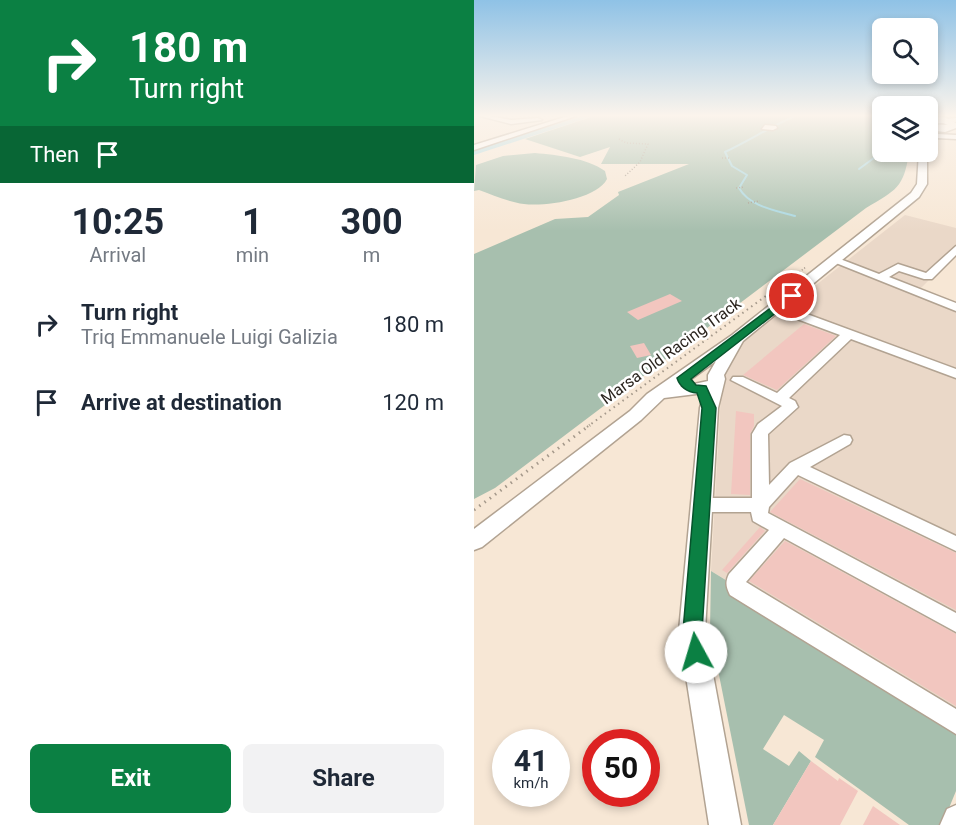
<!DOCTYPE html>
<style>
:root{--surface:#fff;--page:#f2f2f3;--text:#1f2937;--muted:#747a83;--accent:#0b8043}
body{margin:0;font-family:Roboto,sans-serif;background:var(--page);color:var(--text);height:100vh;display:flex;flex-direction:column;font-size:22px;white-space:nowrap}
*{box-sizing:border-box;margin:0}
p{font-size:20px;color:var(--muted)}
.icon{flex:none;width:33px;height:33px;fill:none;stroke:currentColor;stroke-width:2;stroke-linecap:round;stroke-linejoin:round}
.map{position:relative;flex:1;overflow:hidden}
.side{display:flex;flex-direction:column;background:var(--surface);width:474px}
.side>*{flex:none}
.guide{background:#0b8043;color:#fff;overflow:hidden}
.fabs{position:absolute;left:398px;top:18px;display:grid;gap:12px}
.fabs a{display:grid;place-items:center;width:66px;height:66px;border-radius:9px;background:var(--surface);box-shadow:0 3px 9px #0003;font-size:30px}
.speed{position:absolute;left:18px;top:729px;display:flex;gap:12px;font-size:30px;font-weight:700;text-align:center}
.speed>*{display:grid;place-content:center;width:78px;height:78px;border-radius:50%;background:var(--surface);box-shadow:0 3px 9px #0003;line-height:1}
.speed small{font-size:15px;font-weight:400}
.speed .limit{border:9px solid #d22;background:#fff;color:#111}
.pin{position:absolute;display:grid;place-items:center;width:51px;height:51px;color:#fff;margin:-26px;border:3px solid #fff;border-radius:50%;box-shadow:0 2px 6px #0007}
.me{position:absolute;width:66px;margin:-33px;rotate:354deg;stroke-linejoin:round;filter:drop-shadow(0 0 4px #0008)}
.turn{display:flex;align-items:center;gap:21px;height:126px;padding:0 30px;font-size:27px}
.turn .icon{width:78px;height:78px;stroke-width:2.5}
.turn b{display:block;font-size:42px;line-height:51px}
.then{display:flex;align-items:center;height:57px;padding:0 30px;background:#0003;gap:12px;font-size:22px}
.eta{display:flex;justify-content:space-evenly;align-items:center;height:102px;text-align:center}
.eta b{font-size:36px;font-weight:700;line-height:42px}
.action{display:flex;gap:12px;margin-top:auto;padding:12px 30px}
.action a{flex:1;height:69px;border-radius:9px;background:var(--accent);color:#fff;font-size:24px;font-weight:700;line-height:69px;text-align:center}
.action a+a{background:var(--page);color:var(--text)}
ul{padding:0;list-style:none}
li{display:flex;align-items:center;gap:18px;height:78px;padding:0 30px}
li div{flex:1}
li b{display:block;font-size:22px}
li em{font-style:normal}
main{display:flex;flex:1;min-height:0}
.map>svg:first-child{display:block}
.industrial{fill:#ead8c8}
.green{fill:#a7bfae}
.water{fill:#a9d8e2}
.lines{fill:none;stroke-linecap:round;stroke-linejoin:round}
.stream{stroke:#a9d8e2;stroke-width:2}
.building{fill:#f2c6bf}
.minor-casing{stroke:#b2a392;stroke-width:3}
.major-casing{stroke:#b2a392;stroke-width:3}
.path-far2{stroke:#a5998b;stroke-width:1.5;stroke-dasharray:1 2;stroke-linecap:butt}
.path-far1{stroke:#a5998b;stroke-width:2;stroke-dasharray:1.5 4;stroke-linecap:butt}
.path{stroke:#a5998b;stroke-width:3;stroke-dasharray:1.5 5;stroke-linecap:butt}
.minor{fill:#fff;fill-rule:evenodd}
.major{fill:#fff;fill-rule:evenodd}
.route{fill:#0b8043;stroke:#07532c;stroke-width:1.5}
.labels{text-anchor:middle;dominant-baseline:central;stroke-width:5;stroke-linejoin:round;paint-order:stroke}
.street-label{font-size:16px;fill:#2b251f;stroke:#fff}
</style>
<main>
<section class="side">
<div class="guide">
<div class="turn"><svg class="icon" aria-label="right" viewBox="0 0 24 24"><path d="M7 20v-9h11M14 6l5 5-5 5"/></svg><div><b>180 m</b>Turn right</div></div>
<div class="then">Then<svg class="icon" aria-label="arrive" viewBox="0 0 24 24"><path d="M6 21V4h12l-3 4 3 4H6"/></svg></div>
</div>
<div class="eta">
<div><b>10:25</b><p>Arrival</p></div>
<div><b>1</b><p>min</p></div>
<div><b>300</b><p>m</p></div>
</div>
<ul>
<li><svg class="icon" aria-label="right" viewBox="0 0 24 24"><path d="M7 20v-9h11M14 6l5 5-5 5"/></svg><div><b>Turn right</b><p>Triq Emmanuele Luigi Galizia</p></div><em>180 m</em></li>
<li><svg class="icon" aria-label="arrive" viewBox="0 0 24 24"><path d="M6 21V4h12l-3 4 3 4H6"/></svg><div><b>Arrive at destination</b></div><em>120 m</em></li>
</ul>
<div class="action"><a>Exit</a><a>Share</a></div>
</section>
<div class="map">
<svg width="482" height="825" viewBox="0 0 482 825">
<rect width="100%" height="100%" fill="#f7e7d5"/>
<polygon class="industrial" points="431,215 482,228 482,253 445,290 482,304 482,718 237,571 248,376 267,344"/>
<g class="green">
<path d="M120,116H408V152H435C430,188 422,190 392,208L21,488L0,499V254L81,219L114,217L145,195L144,192L215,164H127L136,147L106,157L51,139Z"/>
<path d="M61,153C83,155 113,158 131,171L133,179C123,199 71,207 50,204C34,202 19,195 5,190L0,191L2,165L29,156Z"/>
<polygon points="237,571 255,582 252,588 482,730 482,791 468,825 435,825 341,757 350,740 310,715 289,749 315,766 325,751 337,761 299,825 275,825 236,630"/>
</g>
<polygon class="water" points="108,116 120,116 0,155 0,150"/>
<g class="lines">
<g class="stream">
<path d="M321,116C296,127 276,140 251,152L258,166L273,175L265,188C276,207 301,210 321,216"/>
<polyline points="385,169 408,152"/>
</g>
</g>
<g class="building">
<polygon points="196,294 208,301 164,320 153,312"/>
<polygon points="330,324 362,336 303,390 269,375"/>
<polygon points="170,343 177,355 163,358 156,346"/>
<polygon points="262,411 280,414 280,426 276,434 276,495 257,494"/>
<polygon points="326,479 482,553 482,610 296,512"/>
<polygon points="286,527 291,531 253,573 248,570"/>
<polygon points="311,541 482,634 482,706 275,581"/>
<polygon points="337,761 364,781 365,778 384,791 366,825 299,825"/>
<polygon points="399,806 426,825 389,825"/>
</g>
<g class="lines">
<defs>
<g id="minor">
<polygon points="6,116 16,116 37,120 64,118 68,120 37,124"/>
<polygon points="94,116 102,116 0,150 0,145"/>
<polygon points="482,118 482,122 463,120"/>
<polygon points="291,125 302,126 303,128 299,130 288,129"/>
<polygon points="463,134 482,135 482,139 463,138 453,141 453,137"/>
<polygon points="482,246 482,255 458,279 450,279 425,271 415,277 482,303 482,311 357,261 358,259 366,259 405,274 424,264 452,273"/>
<path d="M303,303L482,369V378L377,339L315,398L321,401L324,407L294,434L295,485L316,463L370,435L376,436L378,440L376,444L336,467L482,536V551L324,475L295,507L294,513L482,613V632L310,538L272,582L482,709V734L256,595C252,587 251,582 255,574L295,530L279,521L277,512H227L221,510L218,505L221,500L227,498H278V434L284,424L308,406L257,380L259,377H269L303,393L366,335L299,310L297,307Z"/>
<polygon points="482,805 482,825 466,825 473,809"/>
</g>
<g id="major">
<polygon points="453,118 470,117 482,123 482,128 471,132 453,130 453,124 474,125 469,123 453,124"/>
<path d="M453,150V184L445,197L269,341L250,375L251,379L244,408L231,631L267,825H235L205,631L226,408L230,393L190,398L167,420L8,547L0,550V529L156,411L173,394L258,335L437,193L443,184L445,152ZM242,361L234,375V381L206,387Z"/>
</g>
</defs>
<use href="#minor" class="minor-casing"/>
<use href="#major" class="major-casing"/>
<g class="path-far2">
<polyline points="145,139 152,143 174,144 166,162 151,176"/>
<polyline points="399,155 405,156"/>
<polyline points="248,158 257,158"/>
<polyline points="262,188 270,187"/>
<polyline points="274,203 286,201"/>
<polyline points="294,295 332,267"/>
</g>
<polyline class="path-far1" points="113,427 296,293"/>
<polyline class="path" points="0,510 116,425"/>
<use href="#minor" class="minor"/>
<use href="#major" class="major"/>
</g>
<linearGradient id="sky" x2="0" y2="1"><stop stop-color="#8fc2e6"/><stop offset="0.5" stop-color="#fbf4ec"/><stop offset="1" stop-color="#fbf4ec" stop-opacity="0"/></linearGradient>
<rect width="482" height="231" fill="url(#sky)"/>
<path class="route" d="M318,292L323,296L321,298L217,379L222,385L232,386L242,408L228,631L232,652L229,659L222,661L215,659L209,631L228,408L223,393C213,392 206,387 203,378Z"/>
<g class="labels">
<g class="street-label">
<text transform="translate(197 351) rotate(-36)">Marsa Old Racing Track</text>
</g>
</g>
</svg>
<div class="fabs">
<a><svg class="icon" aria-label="search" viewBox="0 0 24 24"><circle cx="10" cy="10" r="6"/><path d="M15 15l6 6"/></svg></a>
<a><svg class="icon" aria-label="layers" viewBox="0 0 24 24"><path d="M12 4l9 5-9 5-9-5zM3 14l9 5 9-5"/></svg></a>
</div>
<div class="speed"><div>41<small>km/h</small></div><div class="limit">50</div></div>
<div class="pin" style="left:318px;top:296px;background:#d93025"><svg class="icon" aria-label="arrive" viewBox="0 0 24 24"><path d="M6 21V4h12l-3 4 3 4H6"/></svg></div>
<svg class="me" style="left:222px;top:652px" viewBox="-20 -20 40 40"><circle r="19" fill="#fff"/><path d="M0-13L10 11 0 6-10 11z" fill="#0b8043"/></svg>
</div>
</main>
